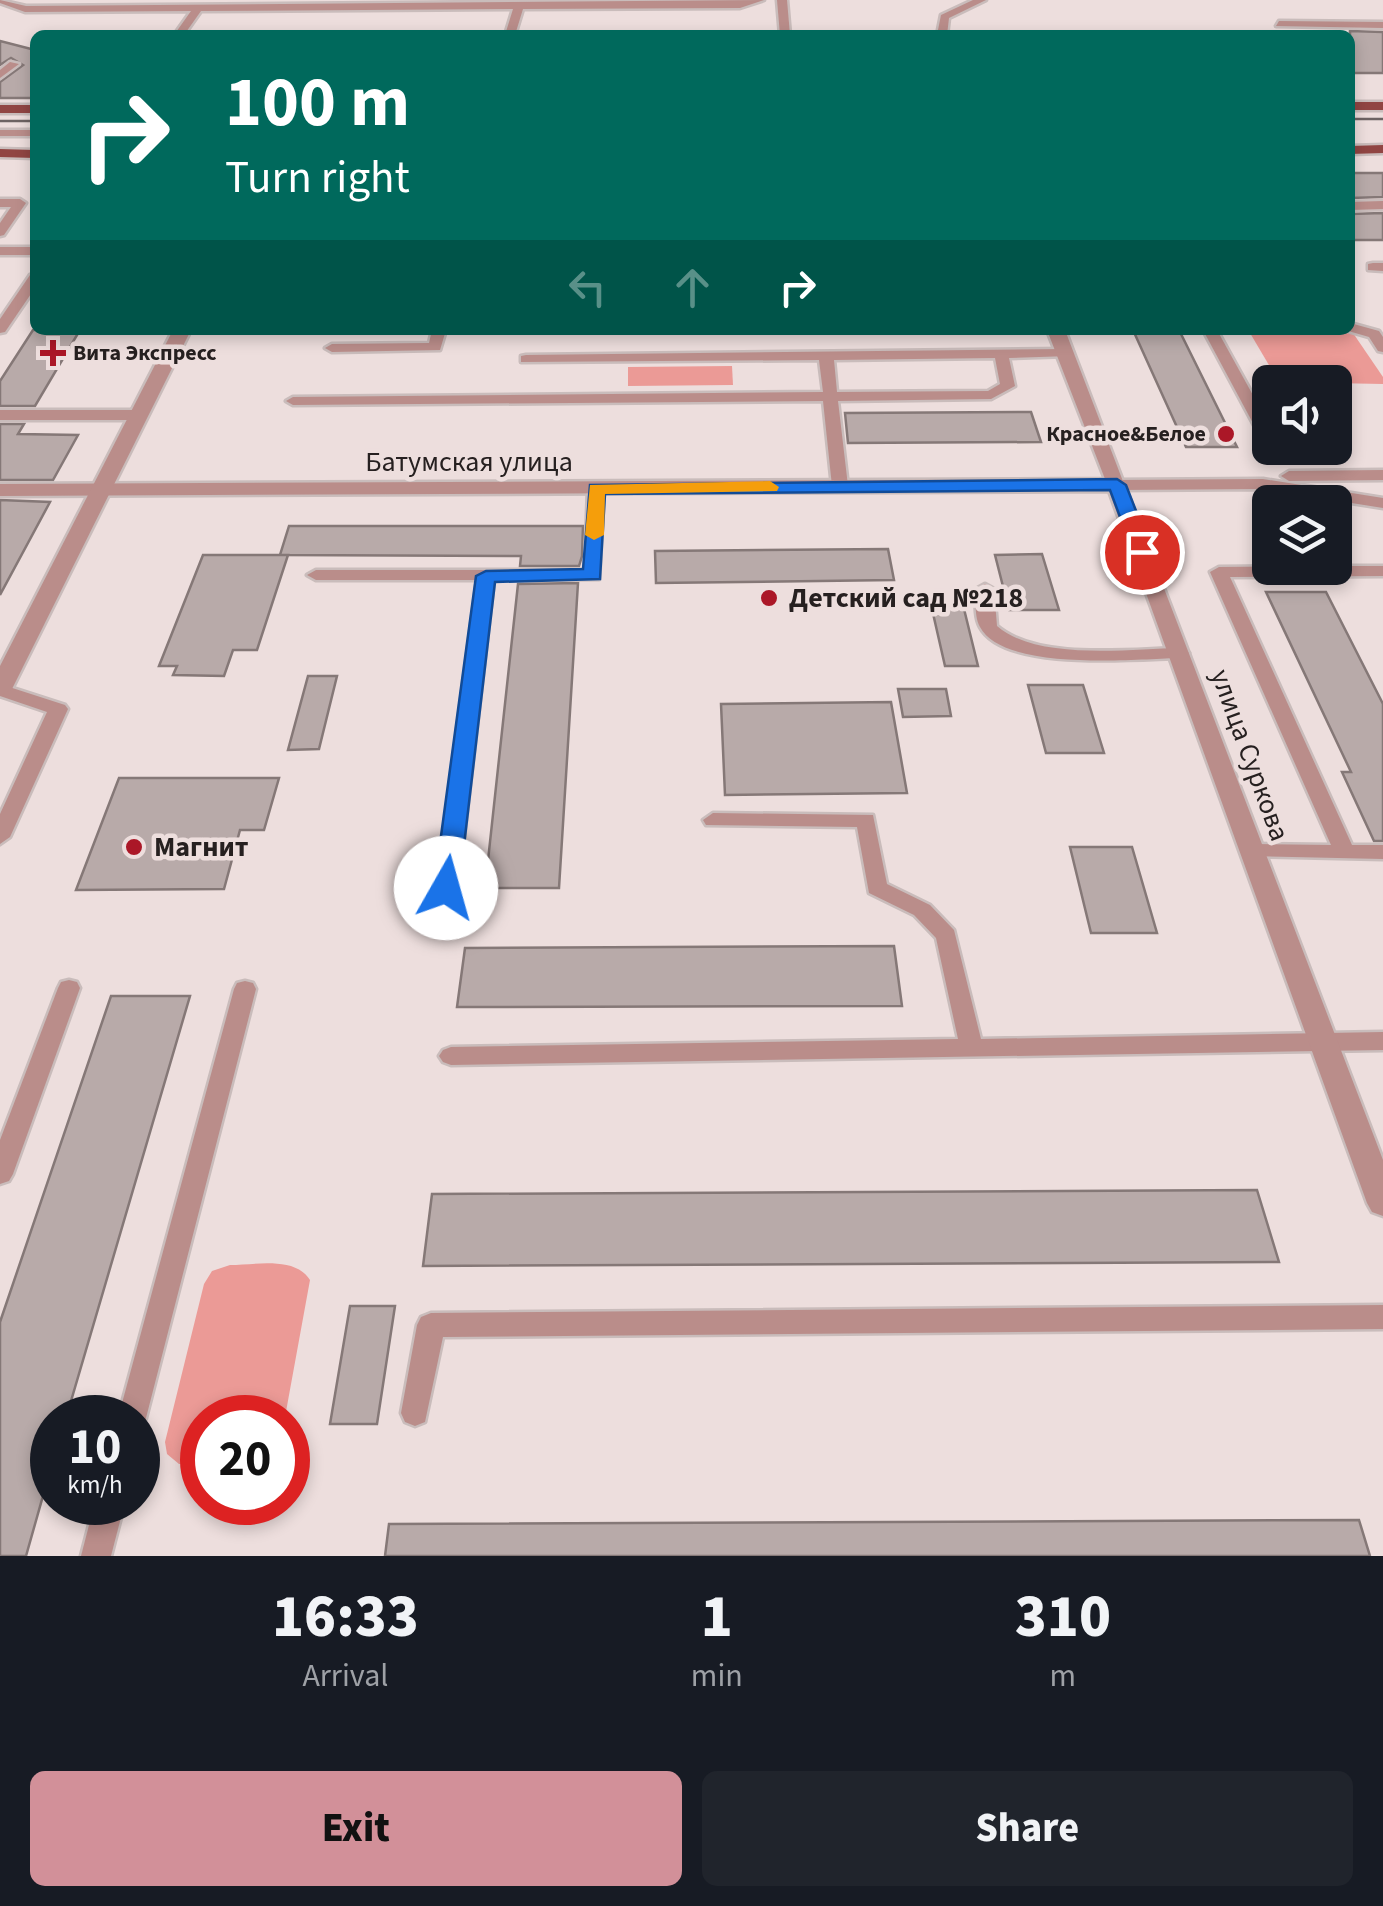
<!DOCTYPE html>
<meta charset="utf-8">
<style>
:root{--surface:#171b24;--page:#20242c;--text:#f1f3f6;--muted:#9ea1a6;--accent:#d29099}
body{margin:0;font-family:"Source Sans 3",sans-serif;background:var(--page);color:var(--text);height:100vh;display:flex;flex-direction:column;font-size:38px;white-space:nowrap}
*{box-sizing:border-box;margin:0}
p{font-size:32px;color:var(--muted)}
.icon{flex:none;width:55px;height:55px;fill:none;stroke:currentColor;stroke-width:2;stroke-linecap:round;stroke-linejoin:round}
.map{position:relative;height:1556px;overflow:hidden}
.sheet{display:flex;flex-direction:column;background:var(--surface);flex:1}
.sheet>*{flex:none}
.banner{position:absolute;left:30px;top:30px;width:1325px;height:305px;border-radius:15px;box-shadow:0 5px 15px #0003;background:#00695c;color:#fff;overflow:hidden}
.buttons{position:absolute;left:1252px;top:365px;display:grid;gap:20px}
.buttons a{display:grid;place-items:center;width:100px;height:100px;border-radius:15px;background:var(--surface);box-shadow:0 5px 15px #0003;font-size:50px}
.speed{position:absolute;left:30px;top:1395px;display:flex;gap:20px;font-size:50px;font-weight:700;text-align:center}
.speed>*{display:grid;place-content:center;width:130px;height:130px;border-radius:50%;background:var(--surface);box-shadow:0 5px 15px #0003;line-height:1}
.speed small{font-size:25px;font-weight:400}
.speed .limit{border:15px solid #d22;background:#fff;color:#111}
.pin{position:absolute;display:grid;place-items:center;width:85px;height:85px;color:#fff;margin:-42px;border:5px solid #fff;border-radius:50%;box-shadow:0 2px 10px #0007}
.me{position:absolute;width:110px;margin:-55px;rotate:7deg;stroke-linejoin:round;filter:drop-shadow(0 0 8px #0008)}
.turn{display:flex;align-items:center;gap:35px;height:210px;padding:0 30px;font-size:45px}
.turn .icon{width:130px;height:130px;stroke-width:2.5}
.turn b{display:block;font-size:70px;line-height:85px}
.lanes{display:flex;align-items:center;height:95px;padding:0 30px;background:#0003;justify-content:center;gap:50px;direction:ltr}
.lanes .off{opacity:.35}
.eta{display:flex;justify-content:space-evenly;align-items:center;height:170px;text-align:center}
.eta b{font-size:60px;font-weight:800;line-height:70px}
.cta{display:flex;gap:20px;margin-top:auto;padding:20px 30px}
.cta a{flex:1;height:115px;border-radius:15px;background:var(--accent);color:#111;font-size:40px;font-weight:800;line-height:115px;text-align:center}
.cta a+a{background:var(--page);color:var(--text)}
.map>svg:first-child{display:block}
.green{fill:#eb9a96}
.building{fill:#b8aaa9;stroke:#857877;stroke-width:2.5}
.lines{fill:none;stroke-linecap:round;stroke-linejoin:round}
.service-casing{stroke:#c9bcbb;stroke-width:5}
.minor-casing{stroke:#c9bcbb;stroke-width:5}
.tertiary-casing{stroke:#c9bcbb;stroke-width:5}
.primary-casing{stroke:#c9bcbb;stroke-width:5}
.service{fill:#ba8d8a;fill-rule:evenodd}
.minor{fill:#ba8d8a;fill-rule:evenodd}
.tertiary{fill:#ba8d8a;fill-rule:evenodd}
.primary{fill:#914543;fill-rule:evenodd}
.tram{stroke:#6d6363;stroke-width:2.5}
.route{fill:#1a73e8;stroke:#114b97;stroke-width:2.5}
.slow{fill:#f59e0b}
.poi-dot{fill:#ab1727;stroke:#eddedd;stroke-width:4}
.labels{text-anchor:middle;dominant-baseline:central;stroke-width:9;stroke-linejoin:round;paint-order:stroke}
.far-poi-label{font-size:22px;font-weight:bold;fill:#262020;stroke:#eddedd;text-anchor:start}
.street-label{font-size:28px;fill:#262020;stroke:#eddedd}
.poi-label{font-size:28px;font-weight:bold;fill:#262020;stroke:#eddedd;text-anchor:start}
</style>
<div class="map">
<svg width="1383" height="1556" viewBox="0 0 1383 1556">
<rect width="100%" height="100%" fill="#eddedd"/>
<g class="green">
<polygon points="1250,333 1353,333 1383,377 1383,384 1279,382"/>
<polygon points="732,366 733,385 628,386 628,367"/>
<path d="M230,1265C255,1265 295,1256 310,1280L285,1417L202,1418V1464H179L167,1454L165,1442L204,1284L212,1271Z"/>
</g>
<g class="building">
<polygon points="1350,31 1383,32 1383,73 1350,73"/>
<polygon points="0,41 35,50 35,98 0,98 0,82 23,65 11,58 0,65"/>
<polygon points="1350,173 1383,173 1383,197 1350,198"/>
<polygon points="1383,213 1383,240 1350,240 1350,214"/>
<polygon points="33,330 80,330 35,406 0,406 0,381"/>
<polygon points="1133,330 1179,330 1237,447 1186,447"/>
<polygon points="1031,412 1041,442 848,443 845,413"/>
<polygon points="0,424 24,424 18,434 78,435 53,480 0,480"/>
<polygon points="0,500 50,502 0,595"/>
<polygon points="289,526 583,526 582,556 579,566 520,566 521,556 280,555"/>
<polygon points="888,549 894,580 656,583 655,551"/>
<polygon points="1042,554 1059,610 1009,610 995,555"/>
<polygon points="203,555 288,555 257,650 233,650 224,676 173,675 177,666 159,666"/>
<polygon points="578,583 559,888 485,888 518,584"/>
<polygon points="1266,592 1326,592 1383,704 1383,841 1374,841 1342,772 1351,772"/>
<polygon points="932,609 964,609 978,666 945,666"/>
<polygon points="308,676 337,676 319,749 288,750"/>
<polygon points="1028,685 1083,685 1104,753 1046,753"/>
<polygon points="898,689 946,689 951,716 903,717"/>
<polygon points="891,702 907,793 725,795 721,704"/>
<polygon points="119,778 279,778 264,830 240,830 224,889 76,890"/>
<polygon points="1070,847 1132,847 1157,933 1091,933"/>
<polygon points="894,946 902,1006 457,1007 465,948"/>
<polygon points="111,996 190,996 66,1418 52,1418 52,1464 26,1556 0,1556 0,1322"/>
<polygon points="1257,1190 1279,1262 423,1266 432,1194"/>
<polygon points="350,1306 395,1306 377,1424 330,1424"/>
<polygon points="1359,1520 1370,1556 385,1556 389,1524"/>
</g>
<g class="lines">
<defs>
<g id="service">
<polygon points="0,0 26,6 764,0 740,8 523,9 515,35 505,35 513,9 201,11 184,35 174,35 191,11 25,12 0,3"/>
<polygon points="777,0 787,0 790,35 780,35"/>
<polygon points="973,0 986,0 949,18 947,35 937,35 941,15"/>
<polygon points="1279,21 1383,22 1383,28 1276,26"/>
<polygon points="10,62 19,64 0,78 0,70"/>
<rect x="0" y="130" width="35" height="6"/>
<polygon points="0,199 20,199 26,203 4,235 0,236 0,223 11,207 0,207"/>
<polygon points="1383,201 1383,209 1350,210 1350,202"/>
<rect x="0" y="247" width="35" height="8"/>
<polygon points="1373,263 1383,263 1383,271 1368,270 1368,264"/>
<polygon points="35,274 35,288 5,332 0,333 0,319 30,275"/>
<polygon points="1350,323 1379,331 1383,337 1383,352 1378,351 1369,337 1345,330 1350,330"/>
<polygon points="432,330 446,330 440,350 332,352 325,348 332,344 429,343"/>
<polygon points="1203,330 1217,330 1270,426 1270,445 1262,440"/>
<path d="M1065,349L1072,353L1070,356L1009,358L1015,386L991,399L838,401L848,486L840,491L832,486L823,401L293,405L286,401L293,397L823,392L819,360L521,362V356L526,355ZM995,358L1000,384L988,391L837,392L834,360Z"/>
<polygon points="0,410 139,410 147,415 139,420 0,420"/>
<polygon points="1383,470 1383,480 1289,481 1281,476 1289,471"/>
<polygon points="1263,479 1383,498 1383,508 1263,489 1117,490 1109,485 1117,480"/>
<polygon points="596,484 604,489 599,579 494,580 458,888 447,895 439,893 436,888 477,580 316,580 307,575 316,570 585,570 588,489"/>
<polygon points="1335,566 1383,566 1383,576 1230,577 1352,845 1383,845 1383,859 1246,856 1242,851 1246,846 1253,844 1331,845 1210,572 1219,567"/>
<path d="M985,584L994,589L997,626C1037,661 1129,649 1180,648L1189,653L1180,658C1136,659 1004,672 980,627C974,616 976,601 976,589Z"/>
<polygon points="0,684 65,705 68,709 10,837 0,844 0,814 47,712 0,696"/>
<polygon points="713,813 873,815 887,884 930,905 954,930 981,1039 1383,1032 1383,1050 451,1065 443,1062 439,1056 443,1050 451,1047 958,1039 936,938 914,915 869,893 857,827 706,825 703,820"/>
<polygon points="69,980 77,982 80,988 13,1174 9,1181 0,1184 0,1140 58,988 61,982"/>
<polygon points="245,981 253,983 256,989 146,1418 142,1427 138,1429 138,1418 118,1418 234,989 237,983"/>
<polygon points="1383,1305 1383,1329 443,1337 425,1422 415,1426 405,1422 401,1413 417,1325 421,1317 431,1313"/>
<polygon points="95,1502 125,1502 111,1556 81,1556"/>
</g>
<polygon id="minor" points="1047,330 1065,330 1383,1160 1383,1216 1372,1212 1367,1203 1109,491 0,496 0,484 1105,479"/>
<polygon id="tertiary" points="173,330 191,330 12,689 0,696 0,666"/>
<g id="primary">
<rect x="1350" y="102" width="33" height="8"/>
<rect x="0" y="105" width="35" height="8"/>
<polygon points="1383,145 1383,153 1350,154 1350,146"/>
<polygon points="0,149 35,150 35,158 0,157"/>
</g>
</defs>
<use href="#service" class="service-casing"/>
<use href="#minor" class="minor-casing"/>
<use href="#tertiary" class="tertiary-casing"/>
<use href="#primary" class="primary-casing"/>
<use href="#service" class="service"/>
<use href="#minor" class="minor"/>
<use href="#tertiary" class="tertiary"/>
<use href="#primary" class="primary"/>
<g class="tram">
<polyline points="1350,119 1383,119"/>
<polyline points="0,121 35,121"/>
</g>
</g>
<polygon class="route" points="1117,479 1126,485 1152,552 1149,556 1142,558 1133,552 1110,490 605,494 600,579 495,582 459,888 446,896 434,888 476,576 486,571 583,569 590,485"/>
<polygon class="slow" points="770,481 779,487 777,491 605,494 604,535 594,540 585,535 590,485"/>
<g class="poi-dot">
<path d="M48 338h10v10h10v10h-10v10h-10v-10h-10v-10h10z"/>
<circle cx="1226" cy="434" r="10"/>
<circle cx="769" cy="598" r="10"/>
<circle cx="134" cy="847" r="10"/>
</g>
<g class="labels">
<g class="far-poi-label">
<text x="73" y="353">Вита Экспресс</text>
<text x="1206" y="434" text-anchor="end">Красное&amp;Белое</text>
</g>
<g class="street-label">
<text x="469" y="462">Батумская улица</text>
<text transform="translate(1250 755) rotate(70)">улица Суркова</text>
</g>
<g class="poi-label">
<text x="789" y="598">Детский сад №218</text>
<text x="154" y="847">Магнит</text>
</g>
</g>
</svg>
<div class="buttons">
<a><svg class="icon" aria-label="sound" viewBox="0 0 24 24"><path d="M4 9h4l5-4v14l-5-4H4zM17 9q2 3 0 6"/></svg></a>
<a><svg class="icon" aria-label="layers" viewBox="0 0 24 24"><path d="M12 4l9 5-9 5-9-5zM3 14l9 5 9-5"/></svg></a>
</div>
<div class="speed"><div>10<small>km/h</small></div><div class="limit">20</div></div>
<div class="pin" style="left:1142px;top:552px;background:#d93025"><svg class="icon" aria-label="arrive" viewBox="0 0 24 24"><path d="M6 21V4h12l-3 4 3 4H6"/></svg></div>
<svg class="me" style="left:446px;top:888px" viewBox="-20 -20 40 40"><circle r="19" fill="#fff"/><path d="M0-13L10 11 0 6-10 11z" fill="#1a73e8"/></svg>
<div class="banner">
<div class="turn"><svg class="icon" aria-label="right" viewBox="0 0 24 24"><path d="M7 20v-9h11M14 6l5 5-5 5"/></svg><div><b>100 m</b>Turn right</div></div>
<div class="lanes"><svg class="icon off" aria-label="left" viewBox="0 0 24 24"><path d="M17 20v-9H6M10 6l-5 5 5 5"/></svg><svg class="icon off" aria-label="ahead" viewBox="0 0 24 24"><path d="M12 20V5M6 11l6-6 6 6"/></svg><svg class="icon" aria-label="right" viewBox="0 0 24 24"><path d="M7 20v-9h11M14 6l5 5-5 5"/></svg></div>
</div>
</div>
<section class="sheet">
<div class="eta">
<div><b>16:33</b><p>Arrival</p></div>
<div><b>1</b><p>min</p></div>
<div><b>310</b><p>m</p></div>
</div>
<div class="cta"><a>Exit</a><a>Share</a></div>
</section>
